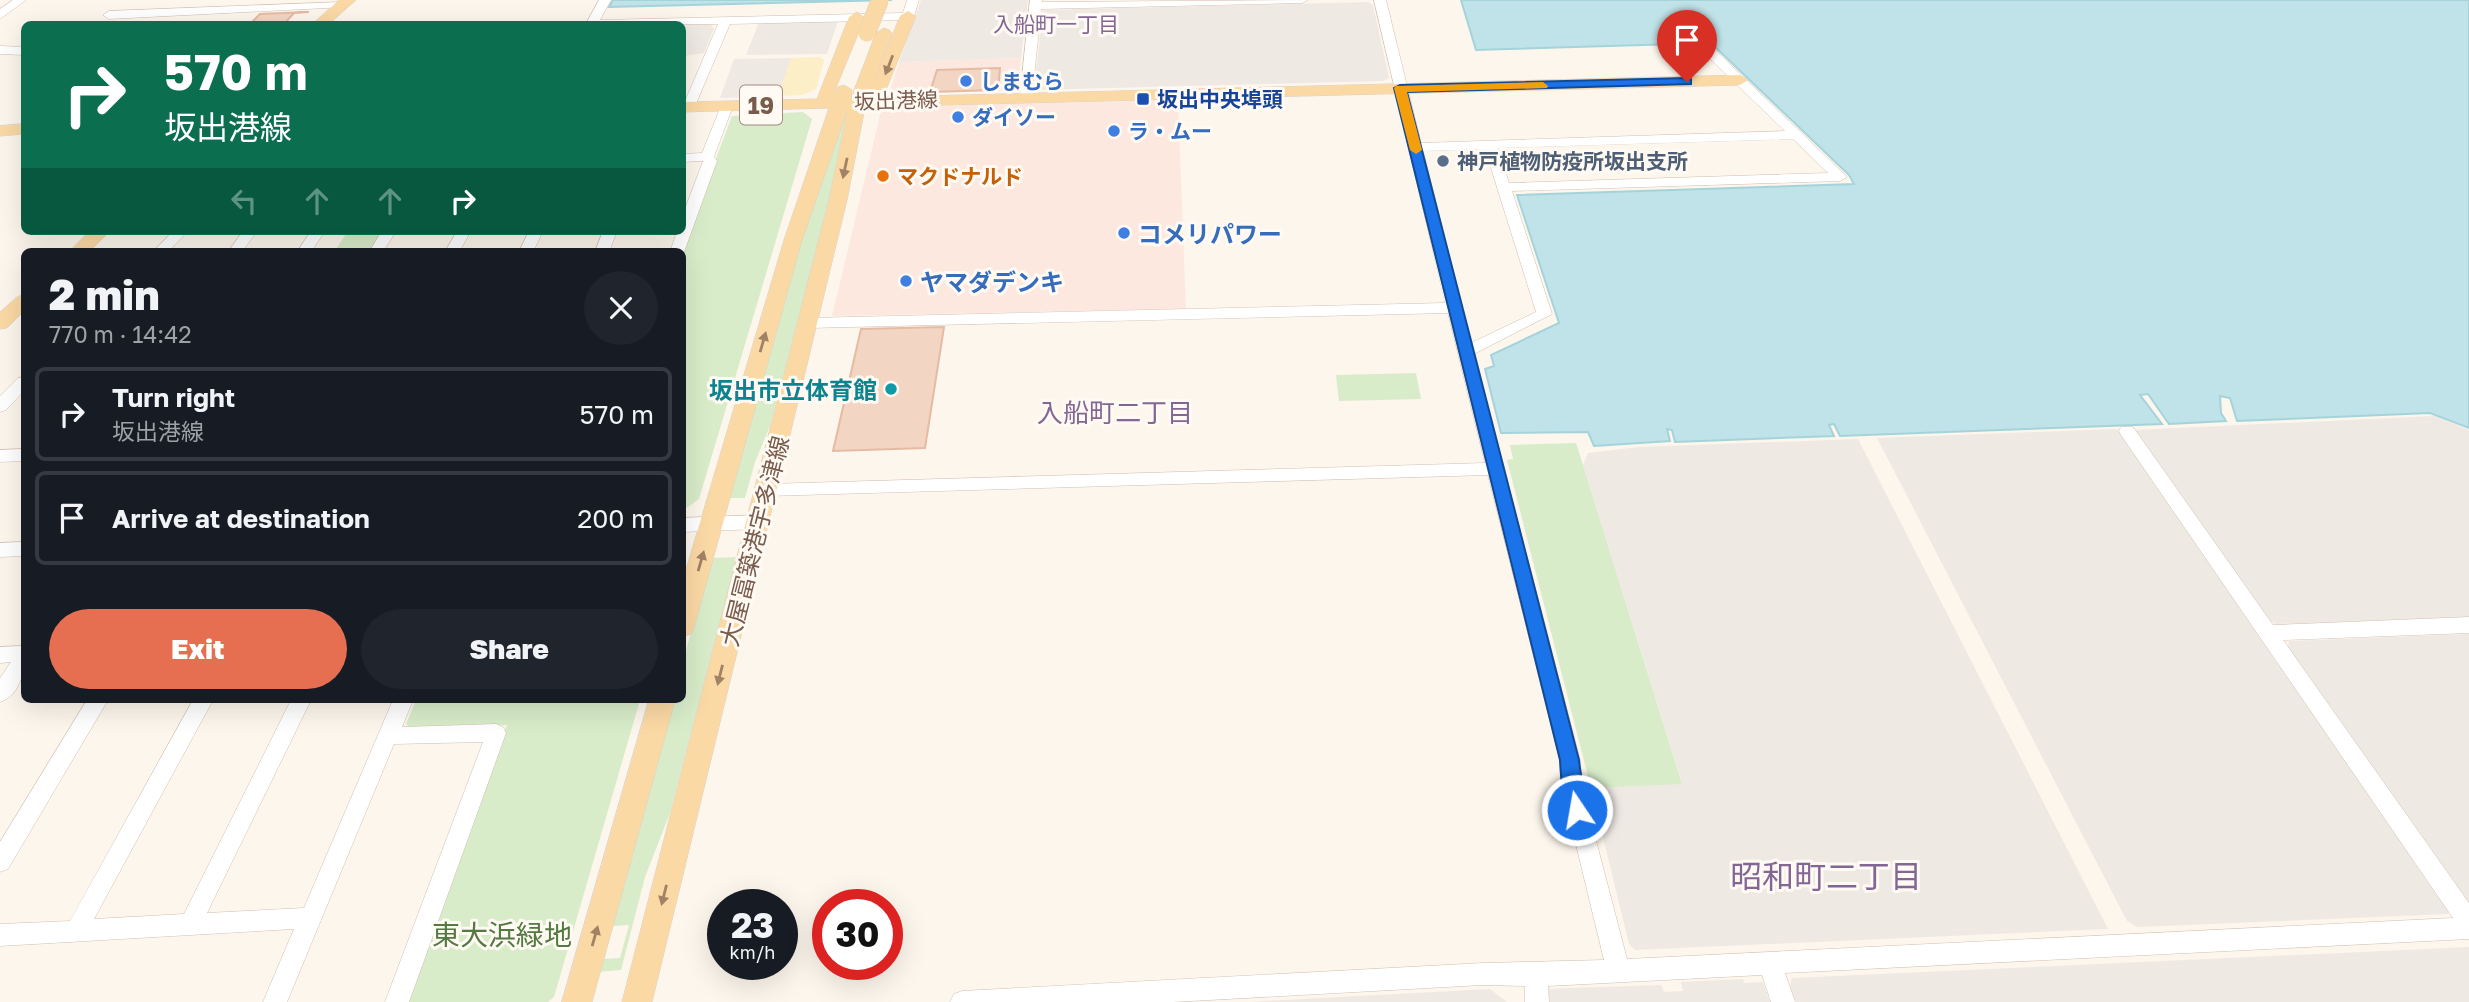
<!DOCTYPE html>
<meta charset="utf-8">
<style>
:root{--surface:#171b24;--page:#20242c;--text:#f1f3f6;--muted:#9ea1a6;--line:#363941;--accent:#e76f51}
body{margin:0;font-family:"Golos Text","Noto Sans JP",sans-serif;background:var(--page);color:var(--text);height:100vh;display:flex;flex-direction:column;font-size:26px;white-space:nowrap}
*{box-sizing:border-box;margin:0}
p{font-size:23px;color:var(--muted)}
.icon{flex:none;width:38px;height:38px;fill:none;stroke:currentColor;stroke-width:2;stroke-linecap:round;stroke-linejoin:round}
.map{position:relative;flex:1;overflow:hidden}
.details{position:absolute;left:21px;top:248px;width:665px;height:455px;display:flex;flex-direction:column;background:var(--surface);border-radius:10px;box-shadow:0 7px 28px #0002}
.details>*{flex:none}
.hud{position:absolute;left:21px;top:21px;width:665px;height:214px;border-radius:10px;box-shadow:0 7px 28px #0002;background:#0b6e4f;color:#fff;overflow:hidden}
.speed{position:absolute;left:707px;top:889px;display:flex;gap:14px;font-size:35px;font-weight:700;text-align:center}
.speed>*{display:grid;place-content:center;width:91px;height:91px;border-radius:50%;background:var(--surface);box-shadow:0 7px 28px #0002;line-height:1}
.speed small{font-size:18px;font-weight:400}
.speed .limit{border:10px solid #d22;background:#fff;color:#111}
.pin{position:absolute;display:grid;place-items:center;width:60px;height:60px;color:#fff;margin:-72px -30px;border-radius:50% 50% 50% 0;rotate:-45deg;box-shadow:0 0 7px #0007}
.pin .icon{rotate:45deg}
.me{position:absolute;width:77px;margin:-38px;rotate:348deg;stroke-linejoin:round;filter:drop-shadow(0 0 5px #0008)}
.turn{display:flex;align-items:center;gap:24px;height:147px;padding:0 28px;font-size:32px}
.turn .icon{width:91px;height:91px;stroke-width:2.5}
.turn b{display:block;font-size:49px;line-height:60px}
.lanes{display:flex;align-items:center;height:66px;padding:0 28px;background:#0003;justify-content:center;gap:35px;direction:ltr}
.lanes .off{opacity:.35}
.round{display:grid;place-items:center;flex:none;width:74px;height:74px;border-radius:37px;background:var(--page)}
.summary{display:flex;align-items:center;justify-content:space-between;height:119px;padding:0 28px}
h1{font-size:42px;font-weight:800;line-height:52px}
.action{display:flex;gap:14px;margin-top:auto;padding:14px 28px}
.action a{flex:1;height:80px;border-radius:42px;background:var(--accent);color:#fff;font-size:28px;font-weight:800;line-height:80px;text-align:center}
.action a+a{background:var(--page);color:var(--text)}
ul{padding:0;list-style:none}
li{display:flex;align-items:center;gap:21px;height:94px;margin:0 14px 10px;padding:0 14px;border:4px solid var(--line);border-radius:10px}
li div{flex:1}
li b{display:block;font-size:26px}
li em{font-style:normal}
.map>svg:first-child{display:block}
.commercial{fill:#fde8e0}
.industrial{fill:#efe9e4}
.green{fill:#d8ecc9;fill-rule:evenodd}
.sand{fill:#fcefc7}
.water{fill:#bfe3e8;stroke:#a5d3da;stroke-width:2}
.building{fill:#f3d5c3;stroke:#e6bba3;stroke-width:2}
.lines{fill:none;stroke-linecap:round;stroke-linejoin:round}
.minor-casing{stroke:#d1beb0;stroke-width:1}
.major-casing{stroke:#dad1cd;stroke-width:1}
.minor{fill:#fff;fill-rule:evenodd}
.major{fill:#fbd9a5;fill-rule:evenodd}
.major-bridge-casing{stroke:#dad1cd;stroke-width:18;stroke-linecap:butt}
.major-bridge{stroke:#fbd9a5;stroke-width:17}
.oneway{fill:#a18267}
.route{fill:#1a73e8;stroke:#114b97;stroke-width:2}
.slow{fill:#f59e0b}
.shop-dot{fill:#3f7fe0;stroke:#fffaf3;stroke-width:2.5}
.transit-dot{fill:#1a4fb4;stroke:#fffaf3;stroke-width:2.5}
.service-dot{fill:#5c6f8a;stroke:#fffaf3;stroke-width:2.5}
.food-dot{fill:#e8710a;stroke:#fffaf3;stroke-width:2.5}
.culture-dot{fill:#0f9aa8;stroke:#fffaf3;stroke-width:2.5}
.labels{text-anchor:middle;dominant-baseline:central;stroke-width:6;stroke-linejoin:round;paint-order:stroke}
.far-neighbourhood-label{font-size:21px;fill:#846695;stroke:#fffaf3}
.far-shop-label{font-size:21px;font-weight:bold;fill:#366cbe;stroke:#fffaf3;text-anchor:start}
.far-transit-label{font-size:21px;font-weight:bold;fill:#164399;stroke:#fffaf3;text-anchor:start}
.far-street-label{font-size:21px;fill:#7a5c4d;stroke:#fffaf3}
.far-service-label{font-size:21px;font-weight:bold;fill:#4e5e75;stroke:#fffaf3;text-anchor:start}
.far-food-label{font-size:21px;font-weight:bold;fill:#c56008;stroke:#fffaf3;text-anchor:start}
.shield{fill:#fffaf3;stroke:#a28b7f;stroke-width:2}
.shield-label{font-size:23px;font-weight:bold;fill:#7a5c4d}
.shop-label{font-size:24px;font-weight:bold;fill:#366cbe;stroke:#fffaf3;text-anchor:start}
.culture-label{font-size:24px;font-weight:bold;fill:#0d838f;stroke:#fffaf3;text-anchor:end}
.street-label{font-size:24px;fill:#7a5c4d;stroke:#fffaf3}
.neighbourhood-label{font-size:26px;fill:#846695;stroke:#fffaf3}
.near-park-label{font-size:28px;fill:#537a41;stroke:#fffaf3}
.near-neighbourhood-label{font-size:32px;fill:#846695;stroke:#fffaf3}
</style>
<div class="map">
<svg width="2469" height="1002" viewBox="0 0 2469 1002">
<rect width="100%" height="100%" fill="#fdf6ec"/>
<g class="commercial">
<polygon points="1021,58 1017,90 899,93 891,88 899,62"/>
<polygon points="1178,100 1186,309 832,316 882,107"/>
</g>
<g class="industrial">
<polygon points="921,0 1028,0 1021,58 899,62"/>
<polygon points="1368,2 1373,5 1389,78 1383,81 1034,90 1043,10"/>
<polygon points="838,21 827,54 746,55 759,22"/>
<polygon points="709,23 714,28 704,53 683,56 682,24 658,24"/>
<polygon points="791,58 778,96 720,98 734,59"/>
<polygon points="2434,416 2469,430 2469,617 2276,624 2266,619 2134,430"/>
<polygon points="2117,429 2449,908 2448,914 2137,927 2127,921 1877,438"/>
<polygon points="1858,439 2108,929 1635,950 1629,944 1591,788 1682,783 1583,465 1588,453 1638,447"/>
<polygon points="2469,634 2469,906 2288,647 2289,641"/>
<polygon points="2469,947 2469,1002 1796,1002 1790,987 1792,978"/>
<polygon points="1743,979 1744,983 1763,982 1770,1002 1544,1002 1542,989 1661,985 1664,992 1683,991 1681,982"/>
<polygon points="1490,989 1507,1002 1249,1002"/>
</g>
<g class="green">
<polygon points="803,112 812,119 699,499 688,507 683,508 681,252 732,116"/>
<polygon points="843,116 846,116 827,209 770,426 755,462 745,498 727,498 807,209"/>
<polygon points="348,231 382,231 369,252 334,252"/>
<polygon points="1416,373 1421,399 1339,401 1336,375"/>
<polygon points="1576,443 1583,465 1682,784 1591,788 1507,460 1513,459 1510,445"/>
<path d="M737,557L670,813L645,877L621,970L597,972L672,700H682L683,662L711,558ZM629,925L620,958L604,959L613,926Z"/>
<polygon points="416,700 640,700 554,997 548,1002 405,1002 507,725 410,728 406,724"/>
</g>
<polygon class="sand" points="820,57 824,60 816,89 803,95 778,96 791,58"/>
<g class="water">
<polygon points="613,0 892,0 609,7"/>
<polygon points="1461,0 2469,0 2469,428 2430,413 2237,421 2230,398 2220,396 2221,413 2226,421 2169,424 2148,394 2140,395 2162,424 1840,436 1834,424 1829,425 1834,436 1675,442 1672,430 1667,429 1670,441 1594,446 1588,432 1501,433 1485,369 1494,366 1491,355 1559,323 1517,195 1854,184 1849,175 1711,43 1476,50"/>
</g>
<g class="building">
<polygon points="309,12 294,13 284,24 250,24 260,14"/>
<polygon points="1000,68 998,90 930,92 937,70"/>
<polygon points="944,327 925,448 833,451 861,329"/>
</g>
<g class="lines">
<defs>
<g id="minor">
<polygon points="13,0 26,0 0,19 0,9"/>
<polygon points="599,0 611,0 600,20 903,13 907,0 919,0 914,16 908,20 730,24 695,106 689,110 683,106 718,24 586,24"/>
<polygon points="1030,0 1042,0 1042,2 1308,0 1302,3 1041,9 1032,97 1026,101 1020,97"/>
<path d="M1374,0H1386L1421,143L1785,131L1702,51V45H1710L1847,177L1840,181L1512,191L1552,314L1474,354L1580,760L1581,783L1627,959L2453,918L2121,435L2119,431L2121,427H2133L2273,625L2469,617V633L2283,640L2469,903V939L1785,973L1795,1002H1771L1762,975L1548,986L1549,1002H1525V986L1483,985L1173,1002H950L954,994L962,991L1483,963L1604,960L1561,783L1560,760L1488,475L767,496L761,494L758,490L761,486L767,484L1485,463L1448,313L808,328L800,323L808,318L1445,303ZM1793,139L1828,173L1509,183L1498,148ZM1485,149L1536,312L1471,343L1423,151Z"/>
<polygon points="342,2 348,5 346,7 109,19 103,15 109,11"/>
<polygon points="0,46 24,47 24,55 0,54"/>
<polygon points="727,102 733,106 714,157 717,161 684,252 682,255 682,252 670,252 677,231 682,231 682,217 703,161 682,162 682,154 702,153 721,106"/>
<polygon points="173,231 188,231 168,252 153,252"/>
<polygon points="243,231 257,231 242,252 228,252"/>
<polygon points="311,231 325,231 311,252 297,252"/>
<polygon points="382,231 396,231 383,252 369,252"/>
<polygon points="457,231 471,231 459,252 445,252"/>
<polygon points="529,231 543,231 533,252 519,252"/>
<polygon points="603,231 617,231 609,252 595,252"/>
<polygon points="24,377 24,391 6,410 0,412 0,396 18,378"/>
<polygon points="24,449 24,461 0,462 0,450"/>
<polygon points="759,515 765,517 768,522 765,527 759,529 682,532 682,518"/>
<polygon points="24,542 24,556 0,557 0,543"/>
<path d="M24,646C26,666 22,695 0,702V678L11,662L0,663V647Z"/>
<polygon points="87,700 108,700 8,869 0,872 0,842"/>
<polygon points="193,700 213,700 94,919 184,914 291,700 311,700 207,913 304,908 393,700 413,700 402,727 496,724 503,727 506,733 409,1002 385,1002 483,742 394,744 287,1002 263,1002 294,929 0,946 0,924 70,921"/>
</g>
<g id="major">
<polygon points="339,0 356,0 329,24 313,24"/>
<polygon points="908,11 916,16 883,97 1740,75 1748,80 1740,85 865,107 847,200 652,1002 622,1002 829,200 848,108 802,240 694,627 691,634 682,637 682,583 784,240 829,108 682,112 682,102 817,99 849,17 857,12 865,17 833,95 838,87 844,85 852,90 851,98 876,33 884,28 889,30 892,33 870,92 900,16"/>
<polygon points="24,124 24,134 0,136 0,126"/>
<polygon points="90,231 110,231 89,252 69,252"/>
<polygon points="24,295 24,311 7,328 0,329 0,312 17,297"/>
<polygon points="649,700 675,700 592,1002 562,1002"/>
</g>
</defs>
<use href="#minor" class="minor-casing"/>
<use href="#major" class="major-casing"/>
<use href="#minor" class="minor"/>
<use href="#major" class="major"/>
<defs>
<polyline id="major-bridge" points="867,33 880,0"/>
</defs>
<use href="#major-bridge" class="major-bridge-casing"/>
<use href="#major-bridge" class="major-bridge"/>
</g>
<defs><path id="oneway-solid" d="M-6-.8H1V-3.2L6.5 0L1 3.2V.8H-6Z" transform="scale(1.75)"/></defs>
<g class="oneway">
<use href="#oneway-solid" transform="translate(889 65) rotate(111)"/>
<use href="#oneway-solid" transform="translate(845 168) rotate(102)"/>
<use href="#oneway-solid" transform="translate(763 342) rotate(-74)"/>
<use href="#oneway-solid" transform="translate(701 561) rotate(-74)"/>
<use href="#oneway-solid" transform="translate(720 675) rotate(104)"/>
<use href="#oneway-solid" transform="translate(664 895) rotate(104)"/>
<use href="#oneway-solid" transform="translate(595 936) rotate(-74)"/>
</g>
<path class="route" d="M1687,78L1691,79V84L1407,92L1579,760C1580,773 1588,808 1584,816L1577,819L1571,816C1562,799 1561,779 1560,760L1394,88L1400,85Z"/>
<polygon class="slow" points="1543,82 1548,86 1547,88 1407,92 1422,150 1416,154 1410,150 1394,88 1396,86"/>
<g class="shop-dot">
<circle cx="966" cy="81" r="7"/>
<circle cx="958" cy="117" r="7"/>
<circle cx="1114" cy="131" r="7"/>
<circle cx="1124" cy="233" r="7"/>
<circle cx="906" cy="281" r="7"/>
</g>
<rect class="transit-dot" x="1136" y="92" width="14" height="14" rx="3.5"/>
<circle class="service-dot" cx="1443" cy="161" r="7"/>
<circle class="food-dot" cx="883" cy="176" r="7"/>
<circle class="culture-dot" cx="891" cy="389" r="7"/>
<g class="labels">
<g class="far-neighbourhood-label">
<text x="1056" y="24">入船町一丁目</text>
</g>
<g class="far-shop-label">
<text x="980" y="81">しまむら</text>
<text x="972" y="117">ダイソー</text>
<text x="1128" y="131">ラ・ムー</text>
</g>
<g class="far-transit-label">
<text x="1157" y="99">坂出中央埠頭</text>
</g>
<g class="far-street-label">
<text transform="translate(896 100) rotate(-2)">坂出港線</text>
</g>
<g class="far-service-label">
<text x="1457" y="161">神戸植物防疫所坂出支所</text>
</g>
<g class="far-food-label">
<text x="897" y="176">マクドナルド</text>
</g>
<rect class="shield" x="740" y="85.5" width="42" height="39" rx="5"/>
<g class="shield-label">
<text x="761" y="105">19</text>
</g>
<g class="shop-label">
<text x="1138" y="233">コメリパワー</text>
<text x="920" y="281">ヤマダデンキ</text>
</g>
<g class="culture-label">
<text x="877" y="389">坂出市立体育館</text>
</g>
<g class="street-label">
<text transform="translate(754 541) rotate(-76)">大屋冨築港宇多津線</text>
</g>
<g class="neighbourhood-label">
<text x="1115" y="412">入船町二丁目</text>
</g>
<g class="near-park-label">
<text x="502" y="934">東大浜緑地</text>
</g>
<g class="near-neighbourhood-label">
<text x="1826" y="876">昭和町二丁目</text>
</g>
</g>
</svg>
<div class="speed"><div>23<small>km/h</small></div><div class="limit">30</div></div>
<div class="pin" style="left:1687px;top:82px;background:#d93025"><svg class="icon" aria-label="arrive" viewBox="0 0 24 24"><path d="M6 21V4h12l-3 4 3 4H6"/></svg></div>
<svg class="me" style="left:1577px;top:810px" viewBox="-20 -20 40 40"><circle r="17" fill="#1a73e8" stroke="#fff" stroke-width="3"/><path d="M0-11L8 9 0 5-8 9z" fill="#fff"/></svg>
<div class="hud">
<div class="turn"><svg class="icon" aria-label="right" viewBox="0 0 24 24"><path d="M7 20v-9h11M14 6l5 5-5 5"/></svg><div><b>570 m</b>坂出港線</div></div>
<div class="lanes"><svg class="icon off" aria-label="left" viewBox="0 0 24 24"><path d="M17 20v-9H6M10 6l-5 5 5 5"/></svg><svg class="icon off" aria-label="ahead" viewBox="0 0 24 24"><path d="M12 20V5M6 11l6-6 6 6"/></svg><svg class="icon off" aria-label="ahead" viewBox="0 0 24 24"><path d="M12 20V5M6 11l6-6 6 6"/></svg><svg class="icon" aria-label="right" viewBox="0 0 24 24"><path d="M7 20v-9h11M14 6l5 5-5 5"/></svg></div>
</div>
<section class="details">
<div class="summary"><div><h1>2 min</h1><p>770 m · 14:42</p></div><a class="round"><svg class="icon" aria-label="close" viewBox="0 0 24 24"><path d="M6 6l12 12M18 6L6 18"/></svg></a></div>
<ul>
<li><svg class="icon" aria-label="right" viewBox="0 0 24 24"><path d="M7 20v-9h11M14 6l5 5-5 5"/></svg><div><b>Turn right</b><p>坂出港線</p></div><em>570 m</em></li>
<li><svg class="icon" aria-label="arrive" viewBox="0 0 24 24"><path d="M6 21V4h12l-3 4 3 4H6"/></svg><div><b>Arrive at destination</b></div><em>200 m</em></li>
</ul>
<div class="action"><a>Exit</a><a>Share</a></div>
</section>
</div>
